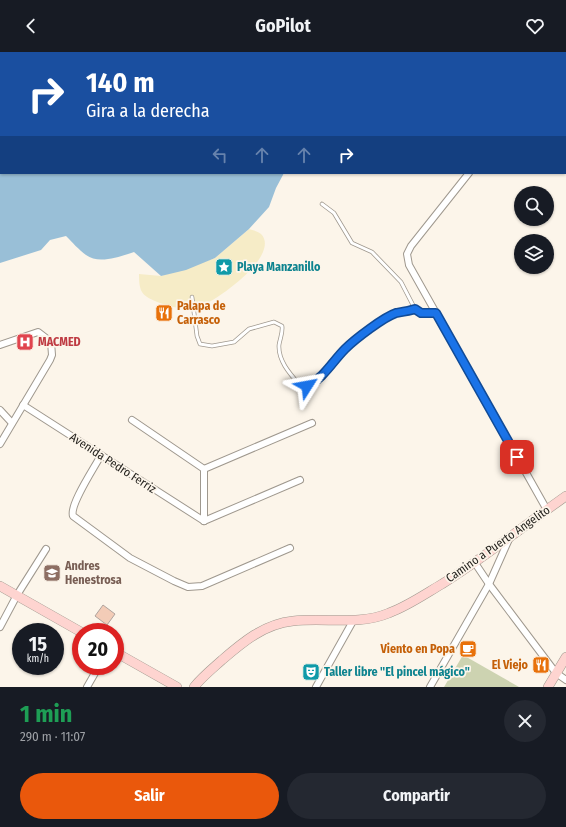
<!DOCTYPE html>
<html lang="es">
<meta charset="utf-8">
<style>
:root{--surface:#171b24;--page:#242831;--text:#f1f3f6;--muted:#9ea1a6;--accent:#ea580c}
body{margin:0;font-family:"Fira Sans Condensed",sans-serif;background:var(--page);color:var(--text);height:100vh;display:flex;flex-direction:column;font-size:15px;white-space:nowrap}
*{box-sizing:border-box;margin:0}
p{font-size:13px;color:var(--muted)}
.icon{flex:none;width:22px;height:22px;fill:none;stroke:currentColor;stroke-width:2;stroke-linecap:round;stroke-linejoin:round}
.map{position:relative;height:635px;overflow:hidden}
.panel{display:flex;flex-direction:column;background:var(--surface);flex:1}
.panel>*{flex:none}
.top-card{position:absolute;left:0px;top:0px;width:566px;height:122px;box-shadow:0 1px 3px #0004;background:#1a4fa0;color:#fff;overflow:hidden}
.tools{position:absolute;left:514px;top:134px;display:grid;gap:8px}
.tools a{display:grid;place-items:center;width:40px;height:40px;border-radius:50%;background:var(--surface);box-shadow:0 1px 3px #0004;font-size:20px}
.speed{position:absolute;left:12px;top:571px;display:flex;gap:8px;font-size:20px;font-weight:700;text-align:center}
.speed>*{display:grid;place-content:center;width:52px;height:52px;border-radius:50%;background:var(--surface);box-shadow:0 1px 3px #0004;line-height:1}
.speed small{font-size:10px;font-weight:400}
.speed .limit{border:6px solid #d22;background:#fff;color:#111}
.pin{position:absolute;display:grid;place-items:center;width:34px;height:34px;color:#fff;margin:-17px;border-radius:8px;box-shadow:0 2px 6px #0006}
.me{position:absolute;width:44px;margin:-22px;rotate:56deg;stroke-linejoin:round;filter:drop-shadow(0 0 3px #0008)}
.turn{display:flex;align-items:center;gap:14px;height:84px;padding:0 20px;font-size:18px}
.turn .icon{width:52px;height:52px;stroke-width:2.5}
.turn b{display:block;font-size:28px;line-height:34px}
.lanes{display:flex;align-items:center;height:38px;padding:0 20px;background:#0003;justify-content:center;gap:20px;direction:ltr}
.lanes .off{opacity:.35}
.round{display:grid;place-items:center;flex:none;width:42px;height:42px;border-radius:21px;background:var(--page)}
.headline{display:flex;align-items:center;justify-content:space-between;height:68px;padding:0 20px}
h1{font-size:24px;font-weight:700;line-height:30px;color:#1e9e55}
.action{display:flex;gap:8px;margin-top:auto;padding:8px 20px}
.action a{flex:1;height:46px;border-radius:24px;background:var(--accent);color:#fff;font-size:16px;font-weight:700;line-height:46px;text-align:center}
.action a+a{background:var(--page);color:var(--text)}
header{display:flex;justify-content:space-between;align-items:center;height:52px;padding:0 20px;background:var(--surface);font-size:18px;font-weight:700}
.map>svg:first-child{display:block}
.green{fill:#cdd3b1}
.sand{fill:#f6ecc7}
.water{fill:#99bfd7}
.building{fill:#f3ccb7;stroke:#afa39d}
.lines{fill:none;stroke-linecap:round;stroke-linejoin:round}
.lane-casing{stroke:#9f988e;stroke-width:4.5}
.street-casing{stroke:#9f988e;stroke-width:8}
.secondary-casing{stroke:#9f988e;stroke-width:10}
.lane{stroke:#fff;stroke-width:3}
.street{stroke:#fff;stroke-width:6}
.secondary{stroke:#fed4d0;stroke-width:9}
.route-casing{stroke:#114b97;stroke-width:10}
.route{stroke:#1a73e8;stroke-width:7}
.labels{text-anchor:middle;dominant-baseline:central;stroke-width:3.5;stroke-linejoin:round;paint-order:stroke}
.culture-label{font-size:12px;font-weight:bold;fill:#0d838f;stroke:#fcf5ea;text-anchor:start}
.food-label{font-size:12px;font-weight:bold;fill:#c56008;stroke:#fcf5ea;text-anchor:end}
.health-label{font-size:12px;font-weight:bold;fill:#be3a42;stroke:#fcf5ea;text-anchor:start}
.street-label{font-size:12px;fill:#1f1d19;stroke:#fcf5ea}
.education-label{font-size:12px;font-weight:bold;fill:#785e54;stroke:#fcf5ea;text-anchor:start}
</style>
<header><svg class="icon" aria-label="back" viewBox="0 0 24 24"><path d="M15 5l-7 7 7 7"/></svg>GoPilot<svg class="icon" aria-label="heart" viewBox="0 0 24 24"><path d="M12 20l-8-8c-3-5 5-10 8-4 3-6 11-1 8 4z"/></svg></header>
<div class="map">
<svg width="566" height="635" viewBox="0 0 566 635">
<rect width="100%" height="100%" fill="#fcf5ea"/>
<polygon class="green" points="463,603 519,635 444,635"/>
<path class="sand" d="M249,177C253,178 260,180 262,183C279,205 216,249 199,255C187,259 171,255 160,251C142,244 139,241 139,222L161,224L215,206Z"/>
<path class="water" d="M0,0L180,1H1V121H284L276,136L269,155L249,177L215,206L186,218L161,224L134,200C121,204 99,213 86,203C79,198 72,190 66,184L50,188L41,198L0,211Z"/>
<polygon class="building" points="103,553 115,562 107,573 95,564"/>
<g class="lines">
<defs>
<g id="lane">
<polyline points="322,152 334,161 352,191 372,200 401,230 415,257 421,261 435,261"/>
<path d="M192,245L197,284L200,292L212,294L234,290L249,277L274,270L282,274C283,281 280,286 279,293C278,308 289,321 299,332L307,333L316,329L326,321L345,297L366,280L395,262L415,257"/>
</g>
<g id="street">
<polyline points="354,0 354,1"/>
<polyline points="468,0 469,1"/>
<polyline points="469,121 411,194 407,202 409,213 547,458"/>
<polyline points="0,293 38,280 51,290 52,303 50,308 0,392"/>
<polyline points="23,353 204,469"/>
<polyline points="0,358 12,371"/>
<polyline points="132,368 204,417"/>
<path d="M101,403C95,415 69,453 73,464L130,506L174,529L188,535L202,534L290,496"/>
<polyline points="204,417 312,371"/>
<polyline points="204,469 300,428"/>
<polyline points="204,469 204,417"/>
<polyline points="475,511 489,532 556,621 566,628"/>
<polyline points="0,575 17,543 46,497"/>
<polyline points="87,635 99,614"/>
<polyline points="316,635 353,569"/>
<polyline points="430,635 489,532 510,485"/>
</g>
<g id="secondary">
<polyline points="0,534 81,580"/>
<polyline points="115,600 177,635"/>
<path d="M194,635C202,625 212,617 222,608C243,590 264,572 293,569C325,565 358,574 389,561C408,554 425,542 442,532C485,505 525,473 566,444"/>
<polyline points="548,635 566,605"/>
</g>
</defs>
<use href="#lane" class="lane-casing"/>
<use href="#street" class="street-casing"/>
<use href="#secondary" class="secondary-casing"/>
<use href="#lane" class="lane"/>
<use href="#street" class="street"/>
<use href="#secondary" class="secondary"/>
</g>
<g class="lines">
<defs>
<path id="route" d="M307,334C324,326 332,310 345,297C355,287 384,265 396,261C402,260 409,259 415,257L421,261H436L517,405"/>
</defs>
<use href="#route" class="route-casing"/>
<use href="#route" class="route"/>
</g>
<defs>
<symbol id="sight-square" viewBox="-11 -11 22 22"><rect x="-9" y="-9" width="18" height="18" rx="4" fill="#0f9aa8" stroke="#fcf5ea"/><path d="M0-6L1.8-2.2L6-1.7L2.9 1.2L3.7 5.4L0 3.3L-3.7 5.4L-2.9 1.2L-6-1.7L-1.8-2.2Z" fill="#fff"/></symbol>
<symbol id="restaurant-square" viewBox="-11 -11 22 22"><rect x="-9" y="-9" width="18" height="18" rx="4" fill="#e8710a" stroke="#fcf5ea"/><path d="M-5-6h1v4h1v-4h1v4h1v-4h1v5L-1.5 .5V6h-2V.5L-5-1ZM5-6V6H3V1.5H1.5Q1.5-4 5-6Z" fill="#fff"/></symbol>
<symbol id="hospital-square" viewBox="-11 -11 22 22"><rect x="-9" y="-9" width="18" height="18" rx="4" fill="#e0444e" stroke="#fcf5ea"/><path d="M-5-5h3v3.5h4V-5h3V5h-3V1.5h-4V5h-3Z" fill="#fff"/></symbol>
<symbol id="school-square" viewBox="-11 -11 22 22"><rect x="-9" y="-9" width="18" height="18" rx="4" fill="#8d6e63" stroke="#fcf5ea"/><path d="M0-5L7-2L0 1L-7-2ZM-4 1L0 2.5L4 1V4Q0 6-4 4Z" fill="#fff"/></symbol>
<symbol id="cafe-square" viewBox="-11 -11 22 22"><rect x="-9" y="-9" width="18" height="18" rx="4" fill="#e8710a" stroke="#fcf5ea"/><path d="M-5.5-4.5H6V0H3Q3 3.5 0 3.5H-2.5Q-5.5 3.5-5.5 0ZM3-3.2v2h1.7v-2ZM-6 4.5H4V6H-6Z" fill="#fff"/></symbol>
<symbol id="theatre-square" viewBox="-11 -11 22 22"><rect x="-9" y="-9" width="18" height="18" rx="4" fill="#0f9aa8" stroke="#fcf5ea"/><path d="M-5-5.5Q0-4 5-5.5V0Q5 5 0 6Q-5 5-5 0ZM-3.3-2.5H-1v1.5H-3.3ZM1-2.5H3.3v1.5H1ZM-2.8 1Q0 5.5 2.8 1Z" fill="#fff"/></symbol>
</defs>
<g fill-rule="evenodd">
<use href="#sight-square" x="214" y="205" width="20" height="20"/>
<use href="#restaurant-square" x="154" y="251" width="20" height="20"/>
<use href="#hospital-square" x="15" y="280" width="20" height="20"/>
<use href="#school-square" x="42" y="511" width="20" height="20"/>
<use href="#cafe-square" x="458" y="587" width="20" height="20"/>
<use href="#restaurant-square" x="531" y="603" width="20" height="20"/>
<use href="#theatre-square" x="301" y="610" width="20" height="20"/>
</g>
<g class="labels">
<g class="culture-label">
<text x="237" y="215">Playa Manzanillo</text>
<text x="324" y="620">Taller libre "El pincel mágico"</text>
</g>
<g class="food-label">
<text x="177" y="254" text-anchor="start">Palapa de<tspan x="177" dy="14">Carrasco</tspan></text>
<text x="455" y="597">Viento en Popa</text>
<text x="528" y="613">El Viejo</text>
</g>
<g class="health-label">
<text x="38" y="290">MACMED</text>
</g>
<g class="street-label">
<text transform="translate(113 411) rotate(33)">Avenida Pedro Ferriz</text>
<text transform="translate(498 492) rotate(-35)">Camino a Puerto Angelito</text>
</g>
<g class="education-label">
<text x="65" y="514">Andres<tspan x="65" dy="14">Henestrosa</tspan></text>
</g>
</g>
</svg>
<div class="tools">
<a><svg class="icon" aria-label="search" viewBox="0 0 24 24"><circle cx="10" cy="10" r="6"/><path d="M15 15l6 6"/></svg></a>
<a><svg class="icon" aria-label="layers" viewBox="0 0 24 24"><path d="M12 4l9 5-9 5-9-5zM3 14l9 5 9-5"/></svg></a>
</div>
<div class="speed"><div>15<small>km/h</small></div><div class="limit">20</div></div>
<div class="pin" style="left:517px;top:405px;background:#d93025"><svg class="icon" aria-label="arrive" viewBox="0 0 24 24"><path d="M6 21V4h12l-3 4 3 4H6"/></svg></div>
<svg class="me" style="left:307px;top:334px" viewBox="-20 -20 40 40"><path d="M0-17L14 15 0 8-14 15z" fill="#1a73e8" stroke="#fff" stroke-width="4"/></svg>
<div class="top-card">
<div class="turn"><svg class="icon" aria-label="right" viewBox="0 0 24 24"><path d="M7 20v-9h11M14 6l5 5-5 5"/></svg><div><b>140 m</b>Gira a la derecha</div></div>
<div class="lanes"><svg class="icon off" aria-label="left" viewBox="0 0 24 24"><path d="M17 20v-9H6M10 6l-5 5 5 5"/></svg><svg class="icon off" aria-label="ahead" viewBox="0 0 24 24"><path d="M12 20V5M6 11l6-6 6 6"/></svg><svg class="icon off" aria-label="ahead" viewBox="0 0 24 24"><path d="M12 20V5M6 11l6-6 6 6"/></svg><svg class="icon" aria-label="right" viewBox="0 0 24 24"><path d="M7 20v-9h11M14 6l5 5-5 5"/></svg></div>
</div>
</div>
<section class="panel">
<div class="headline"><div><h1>1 min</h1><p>290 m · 11:07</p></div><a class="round"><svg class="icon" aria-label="close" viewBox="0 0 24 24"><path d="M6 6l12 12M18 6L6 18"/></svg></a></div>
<div class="action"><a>Salir</a><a>Compartir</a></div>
</section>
